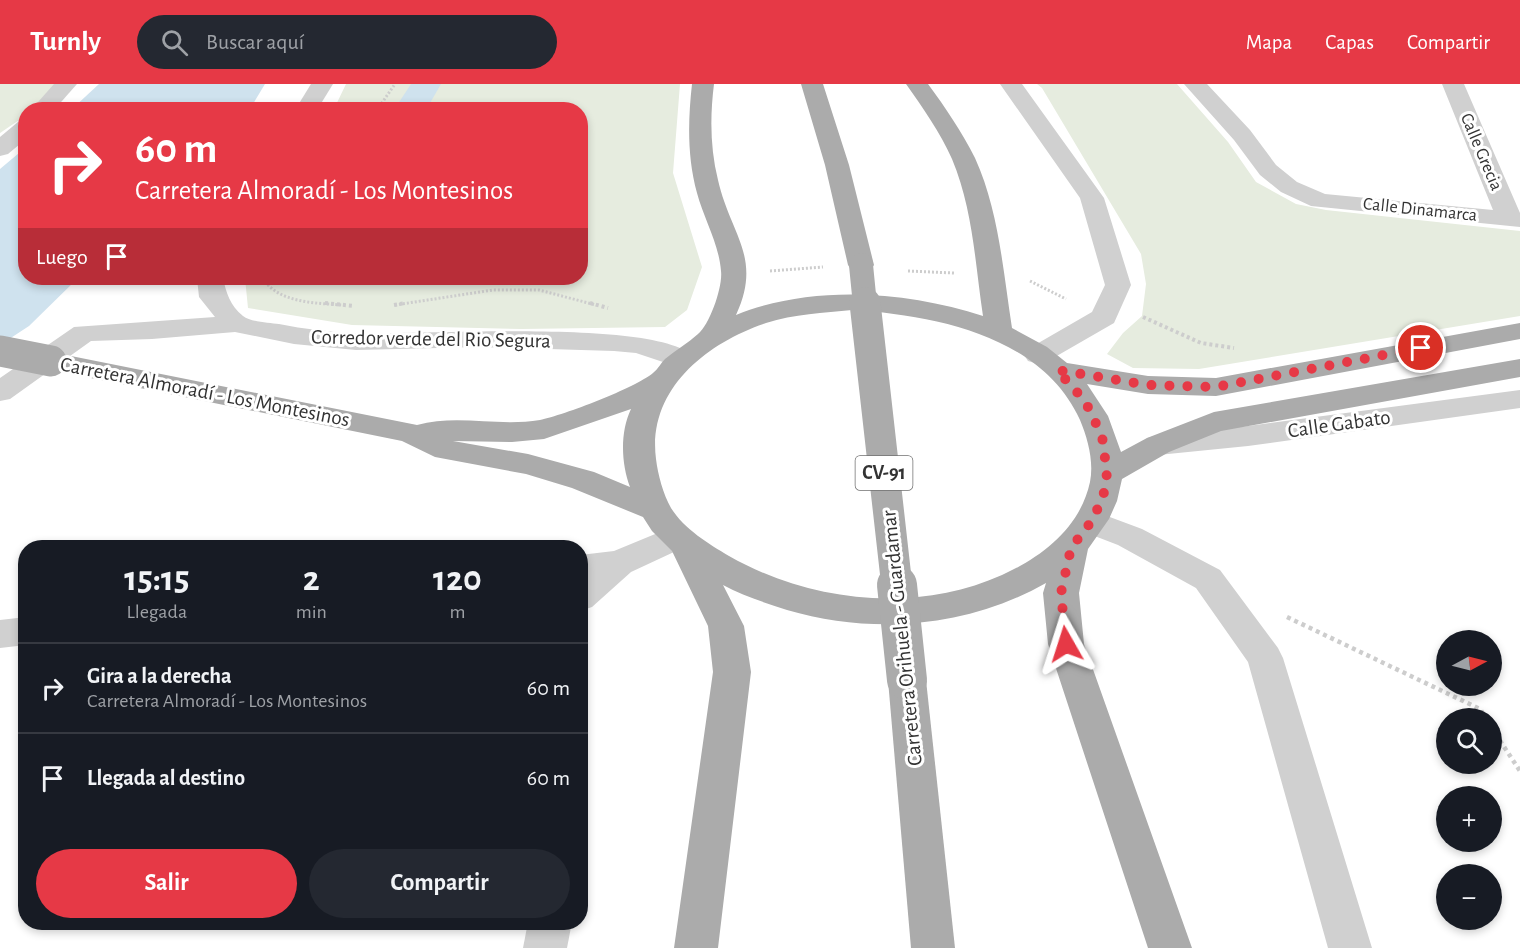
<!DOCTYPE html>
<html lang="es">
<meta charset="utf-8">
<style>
:root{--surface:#171b24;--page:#242831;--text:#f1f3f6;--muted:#9ea1a6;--line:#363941;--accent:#e63946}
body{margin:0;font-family:"Alegreya Sans",sans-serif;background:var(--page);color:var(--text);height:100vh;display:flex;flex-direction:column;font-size:22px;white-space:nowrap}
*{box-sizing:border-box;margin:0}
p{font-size:20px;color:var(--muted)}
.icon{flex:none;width:33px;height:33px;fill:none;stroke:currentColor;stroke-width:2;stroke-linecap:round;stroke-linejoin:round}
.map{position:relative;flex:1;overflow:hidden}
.sheet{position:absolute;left:18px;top:456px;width:570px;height:390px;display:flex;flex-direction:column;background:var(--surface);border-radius:24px;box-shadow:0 3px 9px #0003}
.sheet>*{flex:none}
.guide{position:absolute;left:18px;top:18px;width:570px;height:183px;border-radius:24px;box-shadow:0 3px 9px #0003;background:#e63946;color:#fff;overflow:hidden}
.needle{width:39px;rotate:83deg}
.fabs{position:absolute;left:1436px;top:546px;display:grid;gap:12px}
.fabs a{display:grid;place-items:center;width:66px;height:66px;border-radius:50%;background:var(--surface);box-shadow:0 3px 9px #0003;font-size:30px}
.pin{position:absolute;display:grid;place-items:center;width:51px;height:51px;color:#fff;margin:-26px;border:3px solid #fff;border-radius:50%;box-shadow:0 2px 6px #0007}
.me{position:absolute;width:66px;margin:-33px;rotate:354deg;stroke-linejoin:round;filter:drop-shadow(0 0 4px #0008)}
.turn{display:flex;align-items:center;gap:21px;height:126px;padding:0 18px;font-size:27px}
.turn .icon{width:78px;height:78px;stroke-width:2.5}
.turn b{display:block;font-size:42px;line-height:51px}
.then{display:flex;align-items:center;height:57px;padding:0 18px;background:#0003;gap:12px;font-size:22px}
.eta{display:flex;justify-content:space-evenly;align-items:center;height:102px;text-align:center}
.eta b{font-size:36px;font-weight:700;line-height:42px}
.cta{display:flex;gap:12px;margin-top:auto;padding:12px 18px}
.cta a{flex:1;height:69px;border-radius:36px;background:var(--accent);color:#fff;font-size:24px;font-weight:700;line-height:69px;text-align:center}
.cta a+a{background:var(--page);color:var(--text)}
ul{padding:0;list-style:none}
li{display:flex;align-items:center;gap:18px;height:90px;padding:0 18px;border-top:2px solid var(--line)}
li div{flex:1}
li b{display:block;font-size:22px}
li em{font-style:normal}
header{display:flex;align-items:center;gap:36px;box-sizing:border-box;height:84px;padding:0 30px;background:var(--accent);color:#fff}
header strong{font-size:28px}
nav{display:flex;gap:33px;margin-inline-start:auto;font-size:21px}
.search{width:420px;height:54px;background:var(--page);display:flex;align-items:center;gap:15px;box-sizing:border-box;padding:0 21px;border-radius:33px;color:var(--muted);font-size:22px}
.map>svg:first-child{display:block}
.green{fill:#e6ecdf}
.water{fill:#cfe2ee}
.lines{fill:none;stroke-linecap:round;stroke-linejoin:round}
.canal{fill:#cfe2ee;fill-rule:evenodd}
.path-far2{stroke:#cdcdcd;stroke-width:3;stroke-dasharray:2 2;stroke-linecap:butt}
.path-far1{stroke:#cdcdcd;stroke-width:4;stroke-dasharray:3 3;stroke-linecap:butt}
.path{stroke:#cdcdcd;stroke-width:4.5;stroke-dasharray:4 4;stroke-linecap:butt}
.minor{fill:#d0d0d0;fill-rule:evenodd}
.major{fill:#ababab;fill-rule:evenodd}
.major-bridge-far2{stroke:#ababab;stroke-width:24}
.major-bridge-far1{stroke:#ababab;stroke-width:31}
.major-bridge{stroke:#ababab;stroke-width:40}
.route{stroke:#e63946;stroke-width:10;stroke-dasharray:0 18}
.labels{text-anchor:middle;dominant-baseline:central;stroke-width:6;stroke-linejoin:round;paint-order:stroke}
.far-street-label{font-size:18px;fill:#333;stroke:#fff}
.shield{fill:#fff;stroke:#707070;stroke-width:1.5}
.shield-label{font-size:20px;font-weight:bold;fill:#333}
.street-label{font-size:21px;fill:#333;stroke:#fff}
</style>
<header>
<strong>Turnly</strong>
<div class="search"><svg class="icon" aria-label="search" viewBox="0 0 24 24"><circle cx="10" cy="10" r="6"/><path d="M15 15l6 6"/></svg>Buscar aquí</div>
<nav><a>Mapa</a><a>Capas</a><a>Compartir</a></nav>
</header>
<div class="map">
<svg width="1520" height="864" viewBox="0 0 1520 864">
<rect width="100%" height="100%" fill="#fff"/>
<g class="green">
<polygon points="0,0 74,0 36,25 26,26 25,32 0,49"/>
<polygon points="346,0 680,0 673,89 702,183 687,226 665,243 521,245 352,241 248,224 245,194 580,194 580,26 334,25"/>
<polygon points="1037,0 1177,0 1228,58 1256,98 1296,120 1326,126 1520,147 1520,232 1199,285 1133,284 1107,270 1123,249 1142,232 1146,200 1141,170 1042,4"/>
</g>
<g class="water">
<polygon points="99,0 265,0 250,25 72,25"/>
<polygon points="25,64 26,194 78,194 29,242 0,261 0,85"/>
</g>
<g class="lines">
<polygon class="canal" points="411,0 441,0 426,26 394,26"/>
<g class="path-far2">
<polyline points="377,26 395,0"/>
<polyline points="770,187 823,183"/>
<polyline points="908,187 954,189"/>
<path d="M263,194C277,219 316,219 342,221"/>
<polyline points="1030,197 1066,215"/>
<polyline points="395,221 493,206 539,206 596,221"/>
</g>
<g class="path-far1">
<polyline points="325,219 354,222"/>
<polyline points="590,219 608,224"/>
<polyline points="394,221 405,219"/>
<polyline points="1143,233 1201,259 1234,264"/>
</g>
<g class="path">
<polyline points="1287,533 1480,625 1486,634"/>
<polyline points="1491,643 1520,687"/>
</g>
<g class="minor">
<polygon points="54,0 77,0 54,26 31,26"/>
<polygon points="311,0 333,0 317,26 295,26"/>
<polygon points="1000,0 1022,0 1104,114 1131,201 1114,239 1048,277 1038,280 1028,277 1024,271 1028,265 1092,228 1105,201 1080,114"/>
<polygon points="1184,0 1207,0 1250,46 1276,81 1297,98 1325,110 1493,126 1442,0 1464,0 1520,129 1520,143 1311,122 1281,108 1260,91 1234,56"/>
<polygon points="26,36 26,55 8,70 0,72 0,53 18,38"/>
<path d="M197,194H223C226,208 230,222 243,232C251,238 269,239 279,240C304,245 330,248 355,249C412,252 667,233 695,275L691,281L681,284L636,269L614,267L479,263L356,266L294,260L235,248L152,255L91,257L10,315L0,317V294L74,243L215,233L199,213Z"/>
<polygon points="1520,306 1520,324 1248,362 1158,371 1147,368 1142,361 1147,354 1158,351 1248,342"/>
<polygon points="1091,426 1142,445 1220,486 1278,564 1283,574 1372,864 1328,864 1248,578 1196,504 1118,461 1079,446 1074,438 1079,430"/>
<polygon points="677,441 689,445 694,453 689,461 631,488 592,523 580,527 580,471 614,467"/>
<polygon points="26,533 26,561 0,564 0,536"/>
<polygon points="528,838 572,838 567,864 523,864"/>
</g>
<g class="major">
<path d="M692,0H714C710,32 710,64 718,96C730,150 763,173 736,231C812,200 907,207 983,232C975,179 973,125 952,75C940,48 923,24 906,0H928C945,23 962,48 975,74C999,127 1003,187 1012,244L1047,263L1067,279L1148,292L1216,294L1520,239V255L1216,312L1148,310L1087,300L1108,332L1121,368L1147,354L1214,328L1520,275V293L1221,347L1169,368L1122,395L1117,417L1109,435L1088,465L1079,509L1084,560L1192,864H1148L1048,560L1043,509L1046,499C967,544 873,551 787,526C766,519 743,512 723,501L744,542L751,588L718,864H674L713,588L708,542L672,467L652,447L643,433L572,404L526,390L435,373L402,357L51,286L41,283L37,277L41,271L51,268L417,341C457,330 499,343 540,336C564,331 635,304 653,289C658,285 661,279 665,275C676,266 688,259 698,250C710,240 723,202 721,187C719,160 704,135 697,109C687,73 688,36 692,0ZM852,226C935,231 1042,252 1080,336C1088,355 1094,378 1090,398C1080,444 1042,473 1002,491C915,530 810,518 729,472C709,460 684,445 671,424C663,410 658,391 656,375C647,306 706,259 766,239C794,230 824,229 852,226ZM631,325C620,348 621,379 630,403L594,388L528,370L453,357L512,358L544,355Z"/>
<polygon points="801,0 823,0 849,81 874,181 870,187 861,189 852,187 848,181 825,81"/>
<polygon points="907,581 920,586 926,596 955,864 911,864 888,596 894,586"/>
</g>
<polyline class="major-bridge-far2" points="861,181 865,221"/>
<g class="major-bridge-far1">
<polyline points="865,219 897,503"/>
<polyline points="0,267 51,277"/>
</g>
<polyline class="major-bridge" points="897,501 907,596"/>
</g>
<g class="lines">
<polyline class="route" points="1066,560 1061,509 1071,464 1091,438 1103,414 1107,389 1102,352 1085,317 1057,286 1148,301 1216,303 1421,264"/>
</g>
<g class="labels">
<g class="far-street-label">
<text transform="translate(1481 68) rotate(67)">Calle Grecia</text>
<text transform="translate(1420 126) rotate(6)">Calle Dinamarca</text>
</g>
<rect class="shield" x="855.5" y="372" width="57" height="34" rx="4.5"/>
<g class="shield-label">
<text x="884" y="389">CV-91</text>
</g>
<g class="street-label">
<text transform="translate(431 255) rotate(1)">Corredor verde del Rio Segura</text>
<text transform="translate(205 308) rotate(11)">Carretera Almoradí - Los Montesinos</text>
<text transform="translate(1339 340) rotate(-8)">Calle Gabato</text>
<text transform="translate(902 554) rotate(-96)">Carretera Orihuela - Guardamar</text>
</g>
</g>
</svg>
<div class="fabs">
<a><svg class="needle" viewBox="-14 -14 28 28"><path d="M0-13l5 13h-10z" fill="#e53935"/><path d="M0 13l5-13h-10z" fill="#9ea1a6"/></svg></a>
<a><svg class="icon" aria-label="search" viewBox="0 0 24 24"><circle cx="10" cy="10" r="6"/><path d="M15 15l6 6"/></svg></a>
<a>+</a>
<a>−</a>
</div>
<div class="pin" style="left:1421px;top:264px;background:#d93025"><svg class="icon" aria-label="arrive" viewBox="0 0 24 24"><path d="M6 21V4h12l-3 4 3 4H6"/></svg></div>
<svg class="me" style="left:1066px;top:560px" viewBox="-20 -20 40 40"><path d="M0-17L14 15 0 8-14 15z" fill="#e63946" stroke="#fff" stroke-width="4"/></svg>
<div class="guide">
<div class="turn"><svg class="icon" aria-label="right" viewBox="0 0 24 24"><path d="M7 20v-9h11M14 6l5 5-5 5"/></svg><div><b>60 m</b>Carretera Almoradí - Los Montesinos</div></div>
<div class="then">Luego<svg class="icon" aria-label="arrive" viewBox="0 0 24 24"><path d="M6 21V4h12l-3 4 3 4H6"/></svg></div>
</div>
<section class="sheet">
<div class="eta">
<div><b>15:15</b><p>Llegada</p></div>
<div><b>2</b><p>min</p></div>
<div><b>120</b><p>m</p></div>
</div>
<ul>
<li><svg class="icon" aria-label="right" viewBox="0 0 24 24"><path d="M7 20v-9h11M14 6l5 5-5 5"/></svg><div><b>Gira a la derecha</b><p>Carretera Almoradí - Los Montesinos</p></div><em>60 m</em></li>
<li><svg class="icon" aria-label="arrive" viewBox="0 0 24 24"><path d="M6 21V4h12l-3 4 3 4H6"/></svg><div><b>Llegada al destino</b></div><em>60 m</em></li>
</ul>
<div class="cta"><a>Salir</a><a>Compartir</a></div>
</section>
</div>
